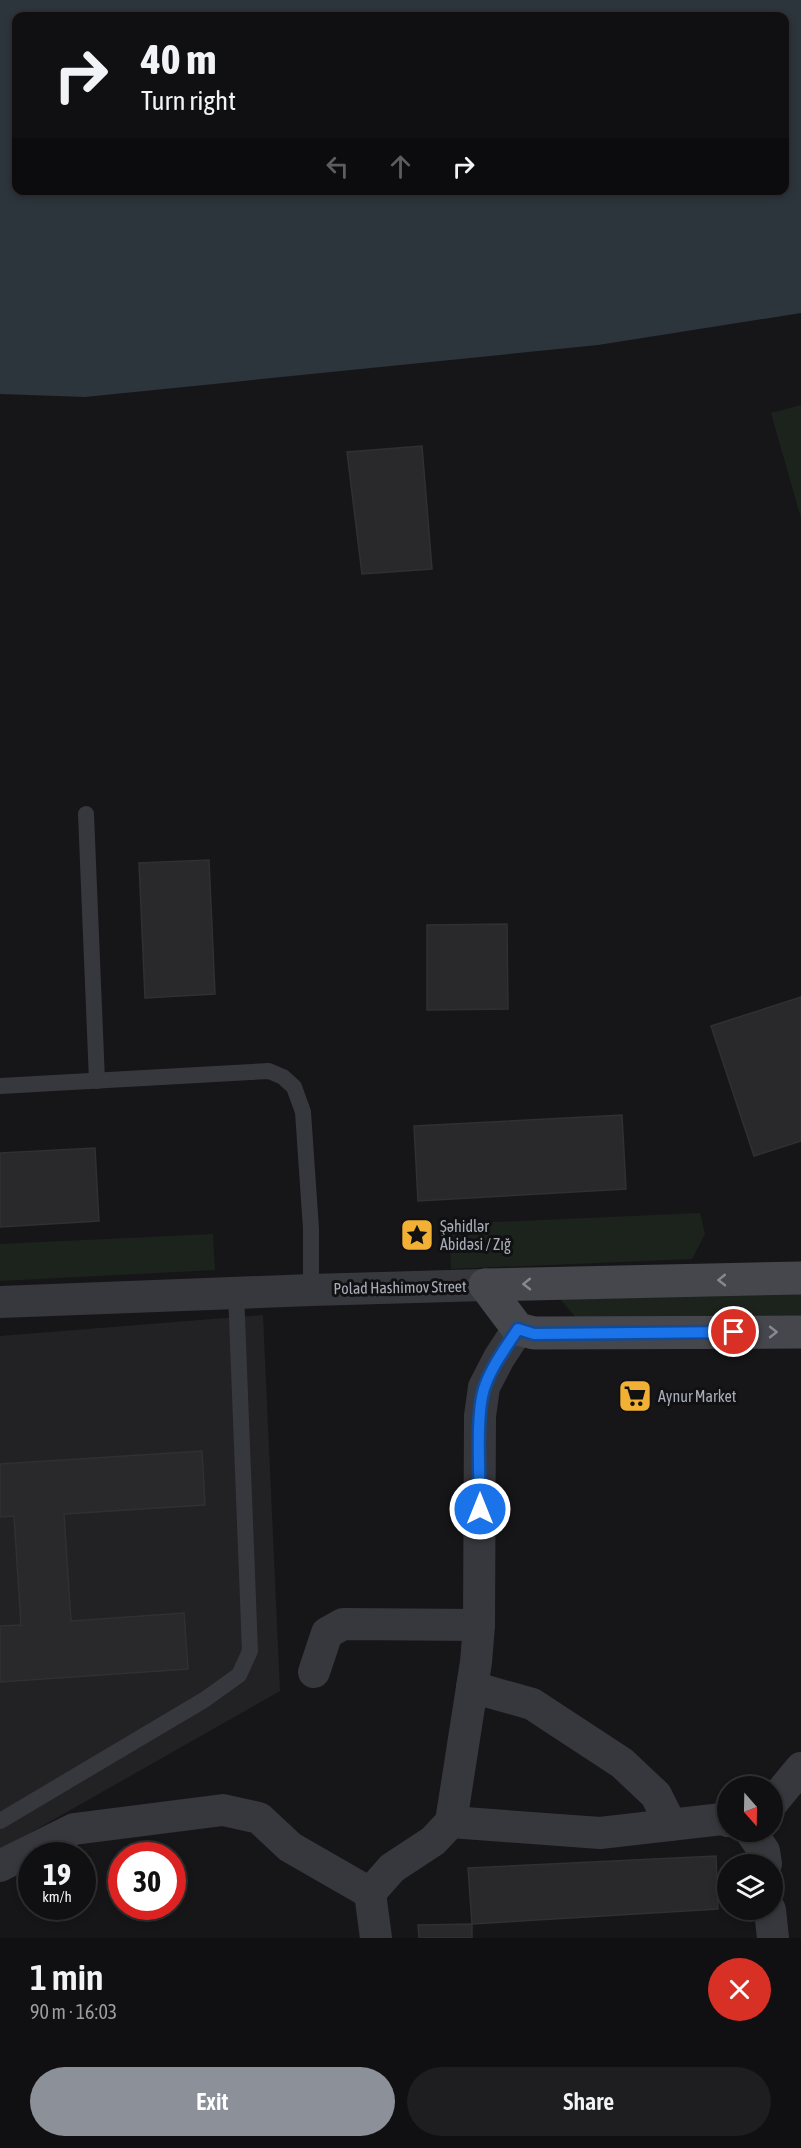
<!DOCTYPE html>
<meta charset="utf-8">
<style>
:root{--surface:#101012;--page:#1e1e20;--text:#f1f3f6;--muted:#9c9d9f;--line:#303032;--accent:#8c9099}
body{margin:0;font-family:"Asap Condensed",sans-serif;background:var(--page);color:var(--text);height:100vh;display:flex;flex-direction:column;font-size:22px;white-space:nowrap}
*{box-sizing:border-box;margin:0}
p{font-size:20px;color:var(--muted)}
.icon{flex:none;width:33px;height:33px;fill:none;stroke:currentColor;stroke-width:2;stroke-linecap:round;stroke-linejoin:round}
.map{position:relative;height:1938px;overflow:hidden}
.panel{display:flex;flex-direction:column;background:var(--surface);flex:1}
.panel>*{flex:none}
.top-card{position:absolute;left:12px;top:12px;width:777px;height:183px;border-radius:12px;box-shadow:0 3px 9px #0003,0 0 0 2px var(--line);background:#101012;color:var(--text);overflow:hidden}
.needle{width:39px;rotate:160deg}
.fabs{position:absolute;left:717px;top:1776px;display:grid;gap:12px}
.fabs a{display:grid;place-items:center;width:66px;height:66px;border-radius:50%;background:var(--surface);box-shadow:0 3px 9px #0003,0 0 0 2px var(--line);font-size:30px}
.speed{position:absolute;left:18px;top:1842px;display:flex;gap:12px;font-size:30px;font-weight:700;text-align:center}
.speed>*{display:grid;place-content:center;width:78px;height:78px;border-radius:50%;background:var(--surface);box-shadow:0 3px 9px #0003,0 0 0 2px var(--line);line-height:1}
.speed small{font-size:15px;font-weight:400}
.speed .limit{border:9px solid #d22;background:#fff;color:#111}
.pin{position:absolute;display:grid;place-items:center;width:51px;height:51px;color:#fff;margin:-26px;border:3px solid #fff;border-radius:50%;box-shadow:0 2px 6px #0007}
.me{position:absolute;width:66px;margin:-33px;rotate:0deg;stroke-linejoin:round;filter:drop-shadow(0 0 4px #0008)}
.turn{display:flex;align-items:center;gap:21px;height:126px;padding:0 30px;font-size:27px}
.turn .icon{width:78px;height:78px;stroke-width:2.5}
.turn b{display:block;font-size:42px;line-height:51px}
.lanes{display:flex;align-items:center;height:57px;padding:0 30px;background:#0003;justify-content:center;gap:30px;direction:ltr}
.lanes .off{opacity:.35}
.round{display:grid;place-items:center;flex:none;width:63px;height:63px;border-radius:32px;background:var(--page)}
.headline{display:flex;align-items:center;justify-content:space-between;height:102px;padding:0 30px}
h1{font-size:36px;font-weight:600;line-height:45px}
.cta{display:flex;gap:12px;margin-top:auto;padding:12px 30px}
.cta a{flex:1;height:69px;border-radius:36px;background:var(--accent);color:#fff;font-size:24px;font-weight:600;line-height:69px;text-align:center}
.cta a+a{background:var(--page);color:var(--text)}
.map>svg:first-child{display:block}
.built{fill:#222225}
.green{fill:#1c231d}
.water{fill:#2c353c;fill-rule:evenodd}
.building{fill:#29292c;stroke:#303034;stroke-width:1.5}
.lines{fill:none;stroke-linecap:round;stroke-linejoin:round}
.lane{stroke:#37383d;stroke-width:16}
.street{stroke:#37383d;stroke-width:32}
.secondary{stroke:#45474d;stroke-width:33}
.oneway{stroke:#858993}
.route-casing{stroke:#114b97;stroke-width:15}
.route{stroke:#1a73e8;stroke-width:10}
.labels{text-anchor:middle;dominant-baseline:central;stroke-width:6;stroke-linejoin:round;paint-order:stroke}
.poi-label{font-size:16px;fill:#a8adb8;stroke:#111113;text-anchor:start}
.street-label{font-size:16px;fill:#a8adb8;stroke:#111113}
</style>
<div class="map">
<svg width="801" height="1938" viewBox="0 0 801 1938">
<rect width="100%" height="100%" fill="#161618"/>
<polygon class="built" points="263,1315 280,1691 0,1850 0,1336"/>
<g class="green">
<polygon points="801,405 801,518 771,413"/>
<polygon points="700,1213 705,1234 692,1259 451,1269 449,1224"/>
<polygon points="213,1234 215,1270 0,1281 0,1244"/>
<polygon points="801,1294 801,1317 581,1323 558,1297"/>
</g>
<path class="water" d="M0,0H801V313L598,345L85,397L0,394ZM16,16H784V190H16Z"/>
<g class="building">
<polygon points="422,446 432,569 362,574 347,452"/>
<polygon points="209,860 215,994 145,998 139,863"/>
<polygon points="507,924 508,1009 427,1010 427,925"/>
<polygon points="801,997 801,1141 754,1156 711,1026"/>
<polygon points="622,1115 626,1189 418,1201 414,1126"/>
<polygon points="95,1148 99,1221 0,1227 0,1153"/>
<polygon points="202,1451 205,1505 64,1514 71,1621 184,1613 188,1669 0,1682 0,1626 21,1625 14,1516 0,1517 0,1464"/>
<polygon points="716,1856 718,1909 472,1924 468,1868"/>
<polygon points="472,1924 472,1938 419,1938 418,1925"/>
</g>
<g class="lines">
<g class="lane">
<polyline points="86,814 97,1081"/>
<polyline points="0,1086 269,1071 283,1077 294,1087 303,1112 311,1229 311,1290"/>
<polyline points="0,1821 204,1700 239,1675 250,1651 236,1292"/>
</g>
<g class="street">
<polyline points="0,1302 311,1290 485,1285"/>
<polyline points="314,1672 327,1633 343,1624 479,1625"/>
<polyline points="472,1687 532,1704 622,1763 656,1795 671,1825"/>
<polyline points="772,1803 801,1768"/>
<polyline points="451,1822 600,1833 722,1819 728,1821"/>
<polyline points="751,1832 764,1851 766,1864"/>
<polyline points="0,1866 74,1829 223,1810 259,1818 290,1847 370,1893"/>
<polyline points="770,1910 773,1938"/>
<polyline points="376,1938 370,1893 392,1868 433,1841 451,1822 476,1662 479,1625 480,1416 484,1387 499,1358 518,1329"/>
</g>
<g class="secondary">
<polyline points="485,1285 518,1329 534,1333 801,1332"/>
<polyline points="485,1285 801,1278"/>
</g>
</g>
<defs><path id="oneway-chevron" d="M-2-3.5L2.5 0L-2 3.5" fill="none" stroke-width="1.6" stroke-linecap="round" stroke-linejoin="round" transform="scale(1.5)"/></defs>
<g class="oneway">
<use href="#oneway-chevron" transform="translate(722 1280) rotate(179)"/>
<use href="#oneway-chevron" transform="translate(527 1284) rotate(179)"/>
<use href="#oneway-chevron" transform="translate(773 1332)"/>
</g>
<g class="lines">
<defs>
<path id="route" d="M480,1509C480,1479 475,1412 485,1386C492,1366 506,1347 518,1329L534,1334L734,1332"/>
</defs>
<use href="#route" class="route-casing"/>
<use href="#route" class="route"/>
</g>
<defs>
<symbol id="sight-square" viewBox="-11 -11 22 22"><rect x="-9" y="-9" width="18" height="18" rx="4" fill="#f2b134" stroke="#111113"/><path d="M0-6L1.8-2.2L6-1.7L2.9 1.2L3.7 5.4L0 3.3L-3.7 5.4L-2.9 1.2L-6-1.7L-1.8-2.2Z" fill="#111"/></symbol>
<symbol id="supermarket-square" viewBox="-11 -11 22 22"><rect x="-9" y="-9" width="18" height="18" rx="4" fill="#f2b134" stroke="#111113"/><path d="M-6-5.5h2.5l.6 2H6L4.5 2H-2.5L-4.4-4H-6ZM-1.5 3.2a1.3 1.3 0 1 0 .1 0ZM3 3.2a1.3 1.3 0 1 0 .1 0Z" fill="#111"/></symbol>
</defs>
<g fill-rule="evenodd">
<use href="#sight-square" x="398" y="1216" width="38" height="38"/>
<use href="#supermarket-square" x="616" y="1377" width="38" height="38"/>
</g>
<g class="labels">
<g class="poi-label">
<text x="440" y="1226">Şəhidlər<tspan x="440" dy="18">Abidəsi / Zığ</tspan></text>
<text x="658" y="1396">Aynur Market</text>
</g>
<g class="street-label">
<text transform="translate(400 1287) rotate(-1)">Polad Hashimov Street</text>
</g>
</g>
</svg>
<div class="fabs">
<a><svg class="needle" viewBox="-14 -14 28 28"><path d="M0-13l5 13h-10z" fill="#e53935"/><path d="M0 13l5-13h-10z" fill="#9c9d9f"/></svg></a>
<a><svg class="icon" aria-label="layers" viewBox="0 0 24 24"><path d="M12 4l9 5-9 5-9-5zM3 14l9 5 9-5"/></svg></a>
</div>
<div class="speed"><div>19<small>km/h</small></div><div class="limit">30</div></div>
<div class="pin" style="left:734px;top:1332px;background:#d93025"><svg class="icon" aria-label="arrive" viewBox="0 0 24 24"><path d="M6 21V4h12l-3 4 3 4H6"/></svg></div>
<svg class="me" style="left:480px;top:1509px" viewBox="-20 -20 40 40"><circle r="17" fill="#1a73e8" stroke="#fff" stroke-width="3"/><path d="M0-11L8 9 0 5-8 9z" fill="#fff"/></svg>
<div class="top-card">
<div class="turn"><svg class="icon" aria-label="right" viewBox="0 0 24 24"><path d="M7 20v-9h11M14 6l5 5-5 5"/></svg><div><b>40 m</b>Turn right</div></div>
<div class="lanes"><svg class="icon off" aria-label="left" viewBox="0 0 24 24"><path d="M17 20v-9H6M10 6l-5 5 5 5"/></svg><svg class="icon off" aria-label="ahead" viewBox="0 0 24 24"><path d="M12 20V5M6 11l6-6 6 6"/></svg><svg class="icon" aria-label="right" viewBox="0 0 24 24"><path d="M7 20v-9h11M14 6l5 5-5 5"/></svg></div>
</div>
</div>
<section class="panel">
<div class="headline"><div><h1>1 min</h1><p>90 m · 16:03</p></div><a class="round" style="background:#d93025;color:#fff"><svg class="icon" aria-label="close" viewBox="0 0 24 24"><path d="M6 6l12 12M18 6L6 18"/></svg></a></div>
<div class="cta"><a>Exit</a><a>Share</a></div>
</section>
